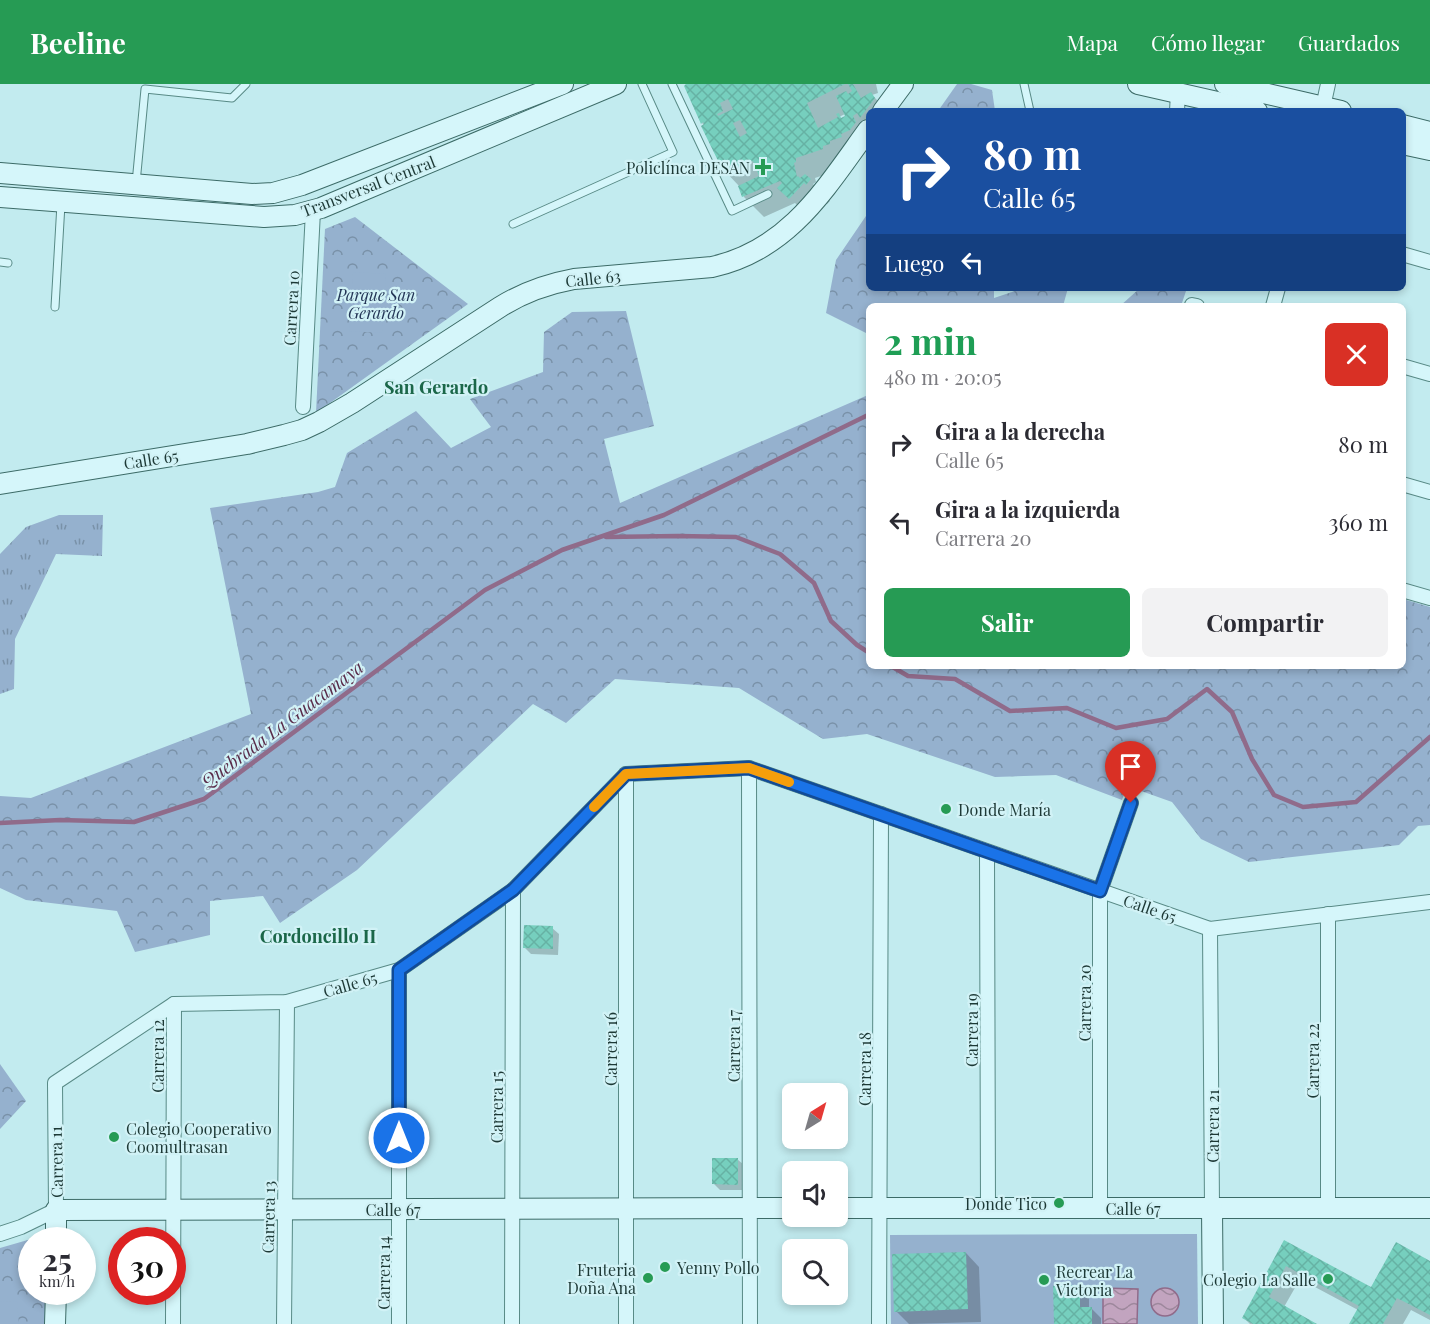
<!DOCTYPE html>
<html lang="es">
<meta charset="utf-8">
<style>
:root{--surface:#fff;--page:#f2f2f3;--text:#2b2b33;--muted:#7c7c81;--accent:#269b54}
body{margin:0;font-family:"Playfair Display",serif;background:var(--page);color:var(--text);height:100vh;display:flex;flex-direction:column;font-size:22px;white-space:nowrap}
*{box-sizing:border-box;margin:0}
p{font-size:20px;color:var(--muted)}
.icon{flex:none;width:33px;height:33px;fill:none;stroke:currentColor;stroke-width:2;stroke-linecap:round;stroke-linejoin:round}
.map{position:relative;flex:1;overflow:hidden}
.panel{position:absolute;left:866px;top:219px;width:540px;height:366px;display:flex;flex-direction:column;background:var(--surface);border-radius:9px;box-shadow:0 3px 9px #0003}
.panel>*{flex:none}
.banner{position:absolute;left:866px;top:24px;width:540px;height:183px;border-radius:9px;box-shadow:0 3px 9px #0003;background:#1a4fa0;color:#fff;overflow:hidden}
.needle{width:39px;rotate:37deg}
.controls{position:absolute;left:782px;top:999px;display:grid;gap:12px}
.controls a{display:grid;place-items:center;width:66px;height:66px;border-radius:9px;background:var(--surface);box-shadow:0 3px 9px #0003;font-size:30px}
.speed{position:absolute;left:18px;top:1143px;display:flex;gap:12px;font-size:30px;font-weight:700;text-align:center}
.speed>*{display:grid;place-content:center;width:78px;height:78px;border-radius:50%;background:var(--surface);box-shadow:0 3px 9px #0003;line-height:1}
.speed small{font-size:15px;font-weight:400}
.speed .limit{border:9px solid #d22;background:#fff;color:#111}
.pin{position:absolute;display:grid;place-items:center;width:51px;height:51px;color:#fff;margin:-62px -26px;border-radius:50% 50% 50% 0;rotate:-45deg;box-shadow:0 0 6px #0007}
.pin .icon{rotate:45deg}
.me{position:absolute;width:66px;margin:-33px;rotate:0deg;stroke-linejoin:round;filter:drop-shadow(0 0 4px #0008)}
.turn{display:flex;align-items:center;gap:21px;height:126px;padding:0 18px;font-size:27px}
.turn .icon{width:78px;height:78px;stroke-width:2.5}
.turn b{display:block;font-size:42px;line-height:51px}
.then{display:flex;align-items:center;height:57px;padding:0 18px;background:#0003;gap:12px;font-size:22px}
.round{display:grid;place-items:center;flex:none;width:63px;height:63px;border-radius:9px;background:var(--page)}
.head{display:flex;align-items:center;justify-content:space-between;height:102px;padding:0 18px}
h1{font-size:36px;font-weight:700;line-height:45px;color:#1e9e55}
.cta{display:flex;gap:12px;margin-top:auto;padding:12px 18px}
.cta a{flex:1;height:69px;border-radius:9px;background:var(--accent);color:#fff;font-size:24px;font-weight:700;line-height:69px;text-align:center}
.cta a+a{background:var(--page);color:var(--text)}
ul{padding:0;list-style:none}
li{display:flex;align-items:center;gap:18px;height:78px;padding:0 18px}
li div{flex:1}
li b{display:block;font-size:22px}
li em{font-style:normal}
header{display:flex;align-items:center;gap:36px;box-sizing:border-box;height:84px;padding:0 30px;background:var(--accent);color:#fff}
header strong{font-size:28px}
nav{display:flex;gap:33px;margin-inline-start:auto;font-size:21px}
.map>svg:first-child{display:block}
.grass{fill:url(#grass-tufts)}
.forest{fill:url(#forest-crowns)}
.pitch{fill:#95b1ce}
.water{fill:url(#water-waves);stroke:#906b8a;stroke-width:1.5}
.shadow{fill:#0003;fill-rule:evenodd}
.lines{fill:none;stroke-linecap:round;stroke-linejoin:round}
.stream{stroke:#906b8a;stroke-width:4.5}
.building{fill:url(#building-cross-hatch);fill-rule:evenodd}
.lane-casing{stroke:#588a86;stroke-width:9}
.street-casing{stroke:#588a86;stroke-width:16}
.secondary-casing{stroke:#3c6b67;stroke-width:22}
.lane{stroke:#d5f6fa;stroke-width:7}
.street{stroke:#d5f6fa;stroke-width:14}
.secondary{stroke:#d5f6fa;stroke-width:20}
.route-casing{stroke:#114b97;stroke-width:15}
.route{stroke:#1a73e8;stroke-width:10}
.slow{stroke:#f59e0b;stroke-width:10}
.poi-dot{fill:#269b54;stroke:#d1f2f6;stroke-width:2}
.labels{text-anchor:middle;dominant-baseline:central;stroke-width:4.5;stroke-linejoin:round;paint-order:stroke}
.poi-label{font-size:16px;fill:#1d3936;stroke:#d1f2f6;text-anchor:end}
.street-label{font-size:16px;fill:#1d3936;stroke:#d1f2f6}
.park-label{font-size:16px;font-style:italic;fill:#233556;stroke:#d1f2f6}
.neighbourhood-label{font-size:18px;font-weight:bold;fill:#1b6749;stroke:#d1f2f6}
.water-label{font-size:18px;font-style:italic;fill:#592c4a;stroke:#d1f2f6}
</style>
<header>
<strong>Beeline</strong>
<nav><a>Mapa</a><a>Cómo llegar</a><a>Guardados</a></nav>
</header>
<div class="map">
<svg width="1430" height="1240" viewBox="0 0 1430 1240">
<defs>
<pattern id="grass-tufts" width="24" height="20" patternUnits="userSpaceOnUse" patternTransform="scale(1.5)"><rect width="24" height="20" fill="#95b1ce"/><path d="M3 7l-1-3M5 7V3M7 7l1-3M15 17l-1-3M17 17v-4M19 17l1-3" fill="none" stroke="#7991a8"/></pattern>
<pattern id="forest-crowns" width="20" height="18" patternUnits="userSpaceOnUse" patternTransform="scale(1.5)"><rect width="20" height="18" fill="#95b1ce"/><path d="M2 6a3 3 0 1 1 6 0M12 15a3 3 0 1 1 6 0" fill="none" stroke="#7991a8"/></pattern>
<pattern id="water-waves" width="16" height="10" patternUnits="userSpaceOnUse" patternTransform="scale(1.5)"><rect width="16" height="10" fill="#c2a4bf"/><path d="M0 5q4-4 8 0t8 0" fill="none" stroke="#9d879c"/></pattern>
<pattern id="building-cross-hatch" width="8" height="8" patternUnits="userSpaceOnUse" patternTransform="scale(1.5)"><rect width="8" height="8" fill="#76cfbe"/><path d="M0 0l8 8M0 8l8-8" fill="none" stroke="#66b2a4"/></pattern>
</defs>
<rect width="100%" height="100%" fill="#c2ebef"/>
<polygon class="grass" points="59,431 103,431 102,472 56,470 15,555 14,605 0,610 0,470 26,443"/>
<g class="forest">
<polygon points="957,0 971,0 992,6 995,27 938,27"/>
<polygon points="868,129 868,204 994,204 994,214 1024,204 1068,204 1063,222 868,222 868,250 826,229 836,176"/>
<polygon points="355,133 468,220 316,329 325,145"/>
<polygon points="1140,204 1187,204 1181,222 1120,222"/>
<polygon points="626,227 654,342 604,355 620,419 868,311 868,582 1402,582 1403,515 1430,523 1430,741 1418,742 1399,761 1249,778 1201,755 1172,718 1127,702 1122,716 1056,691 995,693 867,650 823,655 739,604 615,595 566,639 533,620 357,786 280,839 263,812 210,817 210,851 135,868 117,827 26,816 0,804 0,712 31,714 251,630 210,424 318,408 335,403 347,369 416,327 451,364 491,343 470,315 543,288 544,248 572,228"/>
<polygon points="0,980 26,1017 0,1045"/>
<polygon points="45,1151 45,1156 32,1156 32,1208 45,1208 45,1240 0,1240 0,1164"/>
</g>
<g class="pitch">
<polygon points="353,188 386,190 382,249 349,247"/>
<polygon points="1197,1150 1198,1240 891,1240 890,1151"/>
<polygon points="17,1217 19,1240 0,1240 0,1218"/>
</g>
<g class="water">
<circle cx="1165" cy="1218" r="14"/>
<polygon points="1103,1204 1138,1205 1137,1240 1103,1240"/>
</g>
<g class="shadow">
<path d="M688,0H876L878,9L872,11L888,27H868V67L860,70L861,73L849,77L842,85L815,94L816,98L813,100L830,117L827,120L824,118L810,134L795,119L764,133L744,113L739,102L724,86L705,42L702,39ZM845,30L847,33L842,35L839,33Z"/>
<polygon points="552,844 559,850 558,871 531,870 525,864"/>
<polygon points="737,1075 744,1081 744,1106 720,1106 714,1100"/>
<polygon points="1285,1158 1372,1205 1430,1179 1430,1236 1411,1226 1403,1240 1350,1240 1358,1226 1300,1195 1284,1223 1314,1240 1250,1240 1244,1234"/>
<polygon points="966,1169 979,1183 981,1238 909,1240 896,1227"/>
<polygon points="1079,1203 1089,1213 1089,1224 1091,1224 1101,1234 1101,1240 1055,1240"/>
</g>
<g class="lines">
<g class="stream">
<polyline points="606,453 678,452 736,453 780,470 814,499 831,537 857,561 868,568"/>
<polyline points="891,582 908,592 955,595 1010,627 1067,624 1116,644 1167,635 1207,605 1232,628 1252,675 1274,711 1303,723 1356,718 1430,653"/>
<polyline points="0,739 60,736 134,738 204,715 485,506 562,466 664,431 868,331"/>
</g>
</g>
<g class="building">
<path d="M686,0H845L807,19L818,44L838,33L836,30L839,29L841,34L845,32L836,12L846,7L848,10L852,7L848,0H853L861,14L871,8L875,14L860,34L857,29L853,32L856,38L850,46L841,50L842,53L830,57V60L823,62V65L796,74V78L794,79L797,93L798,92L800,94L805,90L811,95L806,101L804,99L789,115L777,104L782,99L780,97L742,113L738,102L759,92L753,77L727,88L726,86L723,87L701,42L704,40L703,38L701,40L684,2ZM728,15L733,25L718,32L717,30L723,27L720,19ZM740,36L747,49L740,53L733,39Z"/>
<polygon points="524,841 553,842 553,865 523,864"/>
<polygon points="712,1074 738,1074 738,1101 712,1100"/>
<polygon points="1284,1156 1371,1203 1396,1158 1430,1177 1430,1231 1397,1214 1383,1240 1349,1240 1359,1222 1286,1182 1269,1213 1317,1240 1253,1240 1242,1234"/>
<polygon points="966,1168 968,1225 894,1228 892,1170"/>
<polygon points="1080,1201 1080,1223 1092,1223 1092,1240 1054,1240 1053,1202"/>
</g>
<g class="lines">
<defs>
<g id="lane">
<polyline points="672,0 732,127 768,110"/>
<polyline points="1024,0 1030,27"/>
<polyline points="136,99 145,5 232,14 246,0"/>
<polyline points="513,140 673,68 642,0"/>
<polyline points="0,178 8,179"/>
<polyline points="55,223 61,120"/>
</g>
<g id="street">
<polyline points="1323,23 1328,0"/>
<polyline points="1177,27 1178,9"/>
<polyline points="1402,170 1430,178"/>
<polyline points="1192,222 1192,221 1197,222"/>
<polyline points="1273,222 1278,204"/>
<polyline points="1402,282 1430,290"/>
<polyline points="303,323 313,127"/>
<polyline points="1402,400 1430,408"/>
<polyline points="1402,506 1430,514"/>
<polyline points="749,684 750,1240"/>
<polyline points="626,690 626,1240"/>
<polyline points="987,768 988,1124"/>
<polyline points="1328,830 1328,1124"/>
<polyline points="1210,845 1212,1124"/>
<polyline points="399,886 399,1240"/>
<polyline points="1100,1124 1100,807 1131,719"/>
<polyline points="0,1150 21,1143 56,1126 55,999 174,920 287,918 399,886 513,806 626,690 749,684 1210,845 1430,818"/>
<polyline points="173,1240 174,920"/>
<polyline points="284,1240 287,918"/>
<polyline points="512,1240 513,806"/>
<polyline points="879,1240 881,730"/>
</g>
<g id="secondary">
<polyline points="1138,0 1257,27"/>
<polyline points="1225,0 1341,27"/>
<polyline points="883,27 903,0"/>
<polyline points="1402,41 1430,48"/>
<polyline points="1402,60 1430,66"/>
<polyline points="0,89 252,110 273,109 302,101 563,0"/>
<polyline points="0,113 264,133 295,131 321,124 616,0"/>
<path d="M0,400L247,360L284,351L302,346L319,338L352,319L500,223C524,208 547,200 574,195L712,183C789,166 825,105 868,46"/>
<polyline points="837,1124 1430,1124"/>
<polyline points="1212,1124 1213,1240"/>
<polyline points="56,1156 56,1126 792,1124"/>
<polyline points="55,1240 56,1208"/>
</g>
</defs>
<use href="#lane" class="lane-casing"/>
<use href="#street" class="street-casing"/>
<use href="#secondary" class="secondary-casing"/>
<use href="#lane" class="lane"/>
<use href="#street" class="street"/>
<use href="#secondary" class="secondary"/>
</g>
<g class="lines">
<defs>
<polyline id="route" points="399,1054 399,886 513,806 626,690 749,684 1100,807 1131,719"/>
</defs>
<use href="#route" class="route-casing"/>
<use href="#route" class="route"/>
<polyline class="slow" points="594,723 626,690 749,684 789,698"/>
</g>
<g class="poi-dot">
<path d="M760 74h6v6h6v6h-6v6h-6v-6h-6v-6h6z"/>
<circle cx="946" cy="725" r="6"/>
<circle cx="114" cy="1053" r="6"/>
<circle cx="1059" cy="1119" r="6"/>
<circle cx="665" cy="1183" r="6"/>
<circle cx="648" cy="1194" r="6"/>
<circle cx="1328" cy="1195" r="6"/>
<circle cx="1044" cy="1196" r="6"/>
</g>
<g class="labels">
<g class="poi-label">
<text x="750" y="83">Policlínca DESAN</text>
<text x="958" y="725" text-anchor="start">Donde María</text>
<text x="126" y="1044" text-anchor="start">Colegio Cooperativo<tspan x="126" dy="18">Coomultrasan</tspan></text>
<text x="1047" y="1119">Donde Tico</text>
<text x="677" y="1183" text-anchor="start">Yenny Pollo</text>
<text x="636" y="1185">Fruteria<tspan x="636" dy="18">Doña Ana</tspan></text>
<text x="1056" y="1187" text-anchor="start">Recrear La<tspan x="1056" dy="18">Victoria</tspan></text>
<text x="1316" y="1195">Colegio La Salle</text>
</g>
<g class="street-label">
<text transform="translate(368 102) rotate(-21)">Transversal Central</text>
<text transform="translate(593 194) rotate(-6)">Calle 63</text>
<text transform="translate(291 224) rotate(-87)">Carrera 10</text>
<text transform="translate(151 375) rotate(-9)">Calle 65</text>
<text transform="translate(1150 824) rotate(19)">Calle 65</text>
<text transform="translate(350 900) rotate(-16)">Calle 65</text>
<text transform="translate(1084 919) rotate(-90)">Carrera 20</text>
<text transform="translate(971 946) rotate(-90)">Carrera 19</text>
<text transform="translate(733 962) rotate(-90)">Carrera 17</text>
<text transform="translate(610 965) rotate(-90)">Carrera 16</text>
<text transform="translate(157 972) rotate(-90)">Carrera 12</text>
<text transform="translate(1312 977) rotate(-90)">Carrera 22</text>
<text transform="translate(864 985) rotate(-90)">Carrera 18</text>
<text transform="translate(496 1023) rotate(-90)">Carrera 15</text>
<text transform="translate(1212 1042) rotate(-90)">Carrera 21</text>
<text transform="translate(56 1078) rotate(-91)">Carrera 11</text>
<text x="1133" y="1124">Calle 67</text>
<text x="393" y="1125">Calle 67</text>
<text transform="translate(268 1133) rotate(-89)">Carrera 13</text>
<text transform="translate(383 1189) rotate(-90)">Carrera 14</text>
</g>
<g class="park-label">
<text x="376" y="210">Parque San<tspan x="376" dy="18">Gerardo</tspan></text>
</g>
<g class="neighbourhood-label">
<text x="436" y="303">San Gerardo</text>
<text x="318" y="852">Cordoncillo II</text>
</g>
<g class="water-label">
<text transform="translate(282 640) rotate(-37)">Quebrada La Guacamaya</text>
</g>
</g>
</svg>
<div class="controls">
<a><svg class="needle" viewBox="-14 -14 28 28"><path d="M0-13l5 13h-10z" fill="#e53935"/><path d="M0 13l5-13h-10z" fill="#7c7c81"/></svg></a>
<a><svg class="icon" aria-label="sound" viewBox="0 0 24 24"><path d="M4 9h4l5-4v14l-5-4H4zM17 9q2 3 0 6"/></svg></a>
<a><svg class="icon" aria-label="search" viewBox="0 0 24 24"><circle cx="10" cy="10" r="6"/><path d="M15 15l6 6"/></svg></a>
</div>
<div class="speed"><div>25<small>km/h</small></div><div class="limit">30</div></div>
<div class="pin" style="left:1131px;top:719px;background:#d93025"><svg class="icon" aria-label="arrive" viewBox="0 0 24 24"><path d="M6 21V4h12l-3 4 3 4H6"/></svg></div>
<svg class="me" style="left:399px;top:1054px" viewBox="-20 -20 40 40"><circle r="17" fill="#1a73e8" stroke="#fff" stroke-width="3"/><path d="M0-11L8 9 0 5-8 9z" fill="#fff"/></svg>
<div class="banner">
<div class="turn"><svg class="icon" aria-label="right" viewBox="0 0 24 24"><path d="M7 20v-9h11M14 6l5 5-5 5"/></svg><div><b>80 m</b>Calle 65</div></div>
<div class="then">Luego<svg class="icon" aria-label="left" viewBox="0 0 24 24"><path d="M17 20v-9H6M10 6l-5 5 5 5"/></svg></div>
</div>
<section class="panel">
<div class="head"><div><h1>2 min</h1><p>480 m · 20:05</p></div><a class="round" style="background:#d93025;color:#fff"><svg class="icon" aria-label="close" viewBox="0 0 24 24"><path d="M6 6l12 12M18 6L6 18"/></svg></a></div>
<ul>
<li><svg class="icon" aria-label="right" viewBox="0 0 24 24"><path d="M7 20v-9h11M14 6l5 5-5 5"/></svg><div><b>Gira a la derecha</b><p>Calle 65</p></div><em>80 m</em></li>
<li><svg class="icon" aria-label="left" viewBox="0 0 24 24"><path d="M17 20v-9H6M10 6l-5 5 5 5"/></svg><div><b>Gira a la izquierda</b><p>Carrera 20</p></div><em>360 m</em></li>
</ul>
<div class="cta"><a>Salir</a><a>Compartir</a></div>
</section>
</div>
